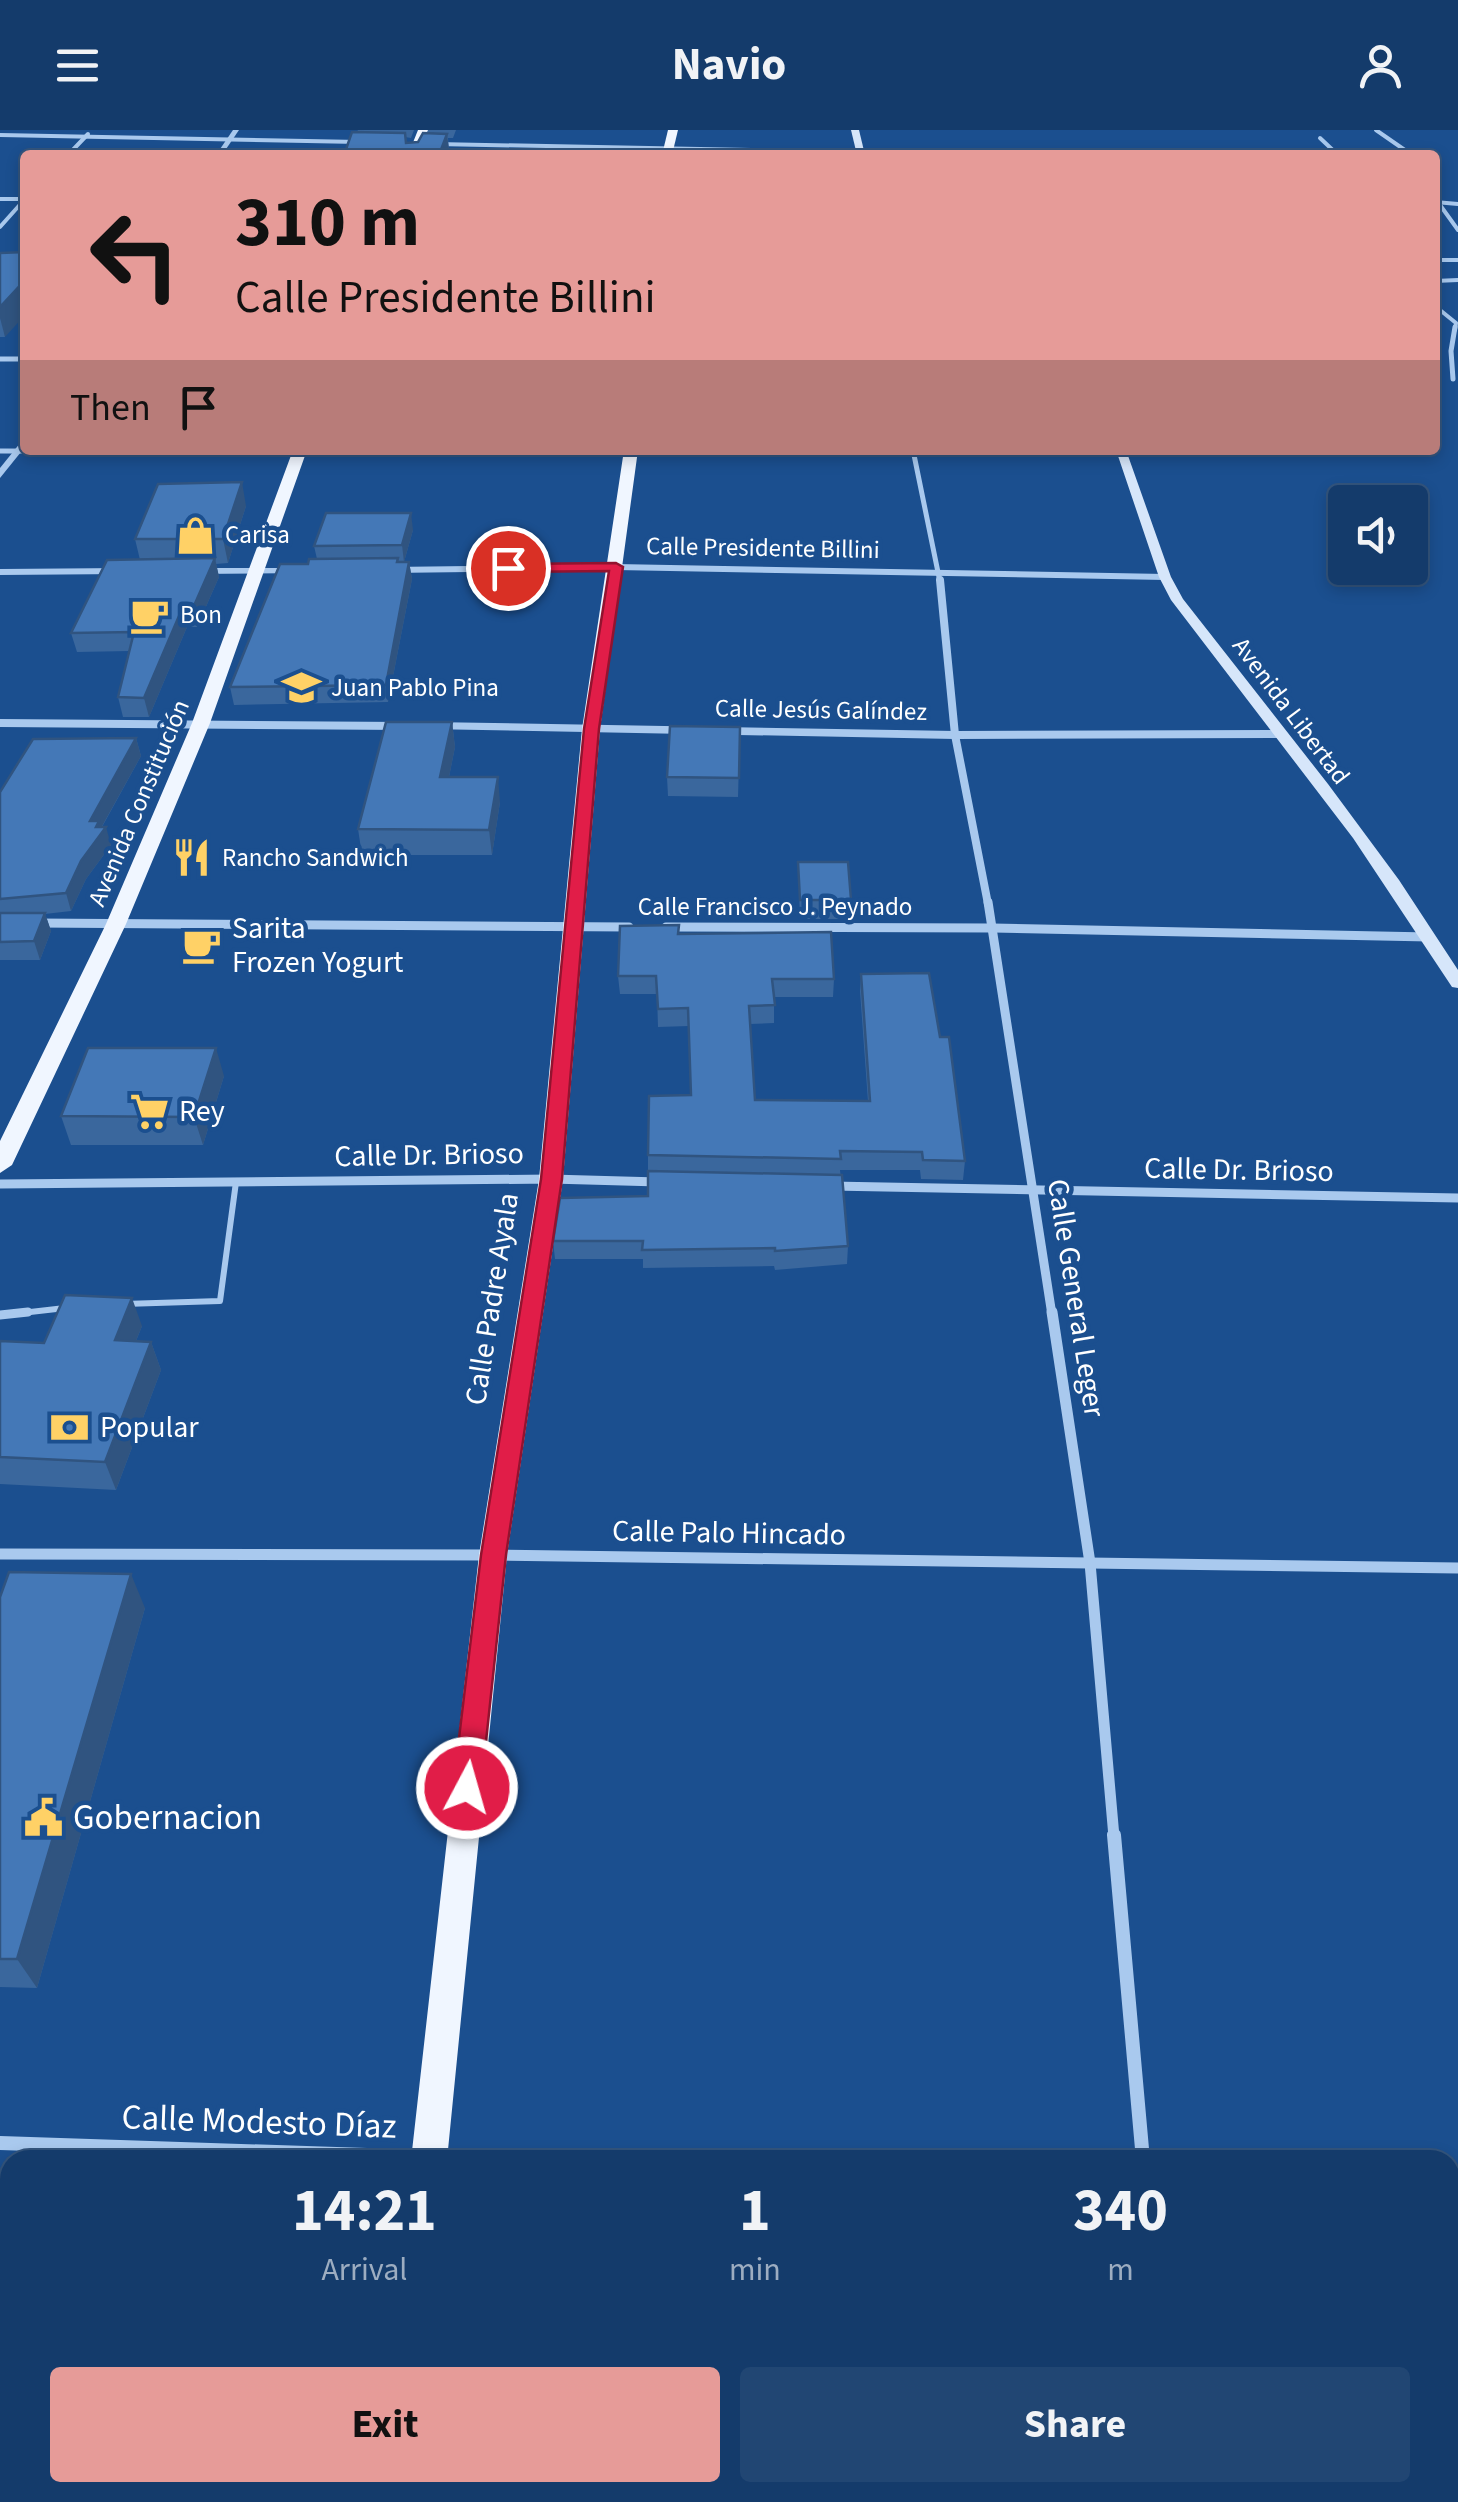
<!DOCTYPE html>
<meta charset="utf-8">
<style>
:root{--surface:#143b6b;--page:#214673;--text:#f1f3f6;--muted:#9dadc1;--line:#33557e;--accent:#e69b98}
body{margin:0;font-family:"Source Sans 3",sans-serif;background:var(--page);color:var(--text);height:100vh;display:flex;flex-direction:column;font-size:38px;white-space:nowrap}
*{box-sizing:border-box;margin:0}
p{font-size:32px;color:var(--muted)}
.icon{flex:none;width:55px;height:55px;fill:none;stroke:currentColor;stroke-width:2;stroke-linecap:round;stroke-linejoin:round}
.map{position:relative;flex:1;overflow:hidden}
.drawer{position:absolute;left:0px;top:2020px;width:1460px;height:352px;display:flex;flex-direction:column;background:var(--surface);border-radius:30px 30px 0 0;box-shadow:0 5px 15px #0003,0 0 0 2px var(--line)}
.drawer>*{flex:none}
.banner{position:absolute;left:20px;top:20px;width:1420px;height:305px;border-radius:10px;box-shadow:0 5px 15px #0003,0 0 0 2px var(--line);background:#e69b98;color:#111;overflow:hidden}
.buttons{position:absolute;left:1328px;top:355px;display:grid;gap:20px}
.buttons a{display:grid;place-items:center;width:100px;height:100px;border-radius:10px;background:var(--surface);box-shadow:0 5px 15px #0003,0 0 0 2px var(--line);font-size:50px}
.pin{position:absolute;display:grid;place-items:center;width:85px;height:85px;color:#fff;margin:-42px;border:5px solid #fff;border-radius:50%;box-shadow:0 2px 10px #0007}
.me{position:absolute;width:110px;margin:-55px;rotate:6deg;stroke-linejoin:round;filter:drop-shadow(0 0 8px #0008)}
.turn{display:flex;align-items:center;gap:35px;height:210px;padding:0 50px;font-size:45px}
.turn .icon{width:130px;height:130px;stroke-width:2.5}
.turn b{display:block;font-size:70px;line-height:85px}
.then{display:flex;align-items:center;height:95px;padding:0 50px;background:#0003;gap:20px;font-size:38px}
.eta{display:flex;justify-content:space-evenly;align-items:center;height:170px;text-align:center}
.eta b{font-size:60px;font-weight:700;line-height:70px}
.action{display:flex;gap:20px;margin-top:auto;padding:20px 50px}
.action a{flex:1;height:115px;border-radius:10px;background:var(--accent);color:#111;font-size:40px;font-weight:700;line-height:115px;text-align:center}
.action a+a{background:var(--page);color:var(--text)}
header{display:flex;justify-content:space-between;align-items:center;height:130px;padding:0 50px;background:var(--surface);font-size:45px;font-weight:700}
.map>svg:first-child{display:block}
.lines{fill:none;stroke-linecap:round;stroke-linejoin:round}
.service-far1{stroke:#a9c9ee;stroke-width:6}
.service{stroke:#a9c9ee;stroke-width:9}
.minor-far5{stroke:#a9c9ee;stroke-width:4}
.minor-far4{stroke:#a9c9ee;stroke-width:5}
.minor-far3{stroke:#a9c9ee;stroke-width:8}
.minor-far2{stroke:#a9c9ee;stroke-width:9}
.minor-far1{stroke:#a9c9ee;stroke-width:11}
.minor{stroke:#a9c9ee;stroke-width:14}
.tertiary{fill:#a9c9ee;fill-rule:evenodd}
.secondary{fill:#d6e6fa;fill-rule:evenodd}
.primary{fill:#f0f6ff;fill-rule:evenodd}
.wall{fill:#3a679d}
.shaded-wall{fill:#305480}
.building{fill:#4478b7;stroke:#305480;stroke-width:2.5}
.route{fill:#e11d48;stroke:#92132f;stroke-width:2.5}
.labels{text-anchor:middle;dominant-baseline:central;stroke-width:9;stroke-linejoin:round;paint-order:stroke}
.far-poi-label{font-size:25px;fill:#fff;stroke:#1b4f8f;text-anchor:start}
.far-street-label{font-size:25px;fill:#fff;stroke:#1b4f8f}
.poi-label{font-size:30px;fill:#fff;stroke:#1b4f8f;text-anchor:start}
.street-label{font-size:30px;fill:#fff;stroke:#1b4f8f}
.near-poi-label{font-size:35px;fill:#fff;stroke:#1b4f8f;text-anchor:start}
.near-street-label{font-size:35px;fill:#fff;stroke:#1b4f8f}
</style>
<header><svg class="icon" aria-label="menu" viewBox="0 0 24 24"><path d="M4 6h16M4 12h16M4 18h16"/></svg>Navio<svg class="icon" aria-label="person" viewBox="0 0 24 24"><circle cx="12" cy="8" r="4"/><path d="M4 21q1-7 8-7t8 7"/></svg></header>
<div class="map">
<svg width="1458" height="2372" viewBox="0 0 1458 2372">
<rect width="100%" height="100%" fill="#1b4f8f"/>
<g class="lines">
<g class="service-far1">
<polyline points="124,1174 220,1171 236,1052"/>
<polyline points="4,1185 65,1178"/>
</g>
<polyline class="service" points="0,1185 28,1182"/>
<g class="minor-far5">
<polyline points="1376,0 1412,25"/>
<polyline points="0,5 359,12"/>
<polyline points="1320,8 1338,25"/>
<polyline points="436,14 860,22"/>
<polyline points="68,25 88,4"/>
<polyline points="1435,68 1458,100"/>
<polyline points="0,69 25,69"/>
<polyline points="1435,72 1458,74"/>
<polyline points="0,97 25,69"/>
<polyline points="1435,130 1458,130"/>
<polyline points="1435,151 1458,150"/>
<polyline points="1435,176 1456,193 1455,200"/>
</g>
<g class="minor-far4">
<polyline points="0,229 25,229"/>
<polyline points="1453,249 1451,221 1455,197"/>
<polyline points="913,320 940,452"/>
<polyline points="0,321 1122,324"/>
</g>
<polyline class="minor-far3" points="940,450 955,605 988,774"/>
<g class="minor-far2">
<polyline points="988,772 1052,1185"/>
<polyline points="36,793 629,797"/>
<polyline points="666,797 993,798 1429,807"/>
<polyline points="0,1054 551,1049 659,1052"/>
<polyline points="831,1056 1458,1068"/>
</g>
<g class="minor-far1">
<polyline points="1052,1182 1090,1433 1114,1707"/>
<polyline points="0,1424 493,1425 1458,1438"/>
</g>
<g class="minor">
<polyline points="1114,1705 1143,2030"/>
<polyline points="0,2013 517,2030"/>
<polyline points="1450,2053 1458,2054"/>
<polyline points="1187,2362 1188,2372"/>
</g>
<g class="tertiary">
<polygon points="233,0 239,0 222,25 216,25"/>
<polygon points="25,307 25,317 0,348 0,338"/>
<polygon points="616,434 1165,444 1170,447 1165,450 616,440 390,443 385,440 390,437"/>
<polygon points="299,438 304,441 303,443 195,444 190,441 195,438"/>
<polygon points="0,439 124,438 129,441 124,444 0,445"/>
<polygon points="0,589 404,592 410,596 404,600 0,597"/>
<polygon points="430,592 955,601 1282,600 1288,604 1282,608 955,609 426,599 426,593"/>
</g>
<g class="secondary">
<polygon points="851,0 859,0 865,25 857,25"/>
<polygon points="1116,320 1126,320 1171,447 1183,469 1328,654 1399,750 1458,840 1458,858 1452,857 1353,708 1171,470 1159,447"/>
</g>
<g class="primary">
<polygon points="418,0 428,0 418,25 408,25"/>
<polygon points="668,0 678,0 672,25 662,25"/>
<polygon points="293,320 307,320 210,593 126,794 12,1035 0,1043 0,1011 106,794 192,593"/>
<polygon points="624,320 638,320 600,599 563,1049 507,1425 447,2030 411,2030 479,1425 539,1049 582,599"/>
<polygon points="365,2362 405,2362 404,2372 364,2372"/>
</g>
</g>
<g class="wall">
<polygon points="358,0 414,0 411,8 405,7 406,13 418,12 428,3 428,0 456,0 453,8 448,8 449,20 447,25 344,25"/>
<polygon points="0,123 5,207 0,207"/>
<polygon points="246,376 228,433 216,434 219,447 197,497 187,497 149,587 123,587 118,567 130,521 77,522 71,503 140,430 135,409"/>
<polygon points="413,400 404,432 409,432 412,449 388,572 234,575 230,557 308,434 317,429 314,416"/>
<polygon points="452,592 455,617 449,647 500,672 492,725 362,725 358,699"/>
<polygon points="740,597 738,667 668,666 667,647"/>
<polygon points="136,608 141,626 102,697 111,715 86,749 71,781 45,784 51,801 40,830 0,830 0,662"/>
<polygon points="798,732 851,770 850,789 800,789"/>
<polygon points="679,804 834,849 833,867 774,867 774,893 750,894 755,970 868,971 860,861 861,844 940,907 965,1031 963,1050 921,1049 920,1040 840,1040 848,1116 847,1134 775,1140 774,1136 643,1138 643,1129 555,1129 553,1111 648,1066 648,1025 691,965 689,896 658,897 657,864 620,864 618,846"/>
<polygon points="224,946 203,1015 71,1015 61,986"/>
<polygon points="142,1196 136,1211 151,1212 161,1240 116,1360 0,1354 0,1211 44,1213"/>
<polygon points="0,1467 145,1478 37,1858 0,1857"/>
</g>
<g class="shaded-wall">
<polygon points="447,4 449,20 447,25 439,25"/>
<polygon points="25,150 25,185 5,207 0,188 0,177"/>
<polygon points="242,352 246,376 228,433 223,409"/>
<polygon points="411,383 413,400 404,432 402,415"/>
<polygon points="215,428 219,447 197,497 193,478"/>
<polygon points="409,432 412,449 388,572 386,555"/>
<polygon points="182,479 187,497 149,587 144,568"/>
<polygon points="452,592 455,617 444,672 440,647"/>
<polygon points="136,608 141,626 101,698 106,697 111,715 86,749 71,781 66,763 90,691"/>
<polygon points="498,647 500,672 492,725 489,700"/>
<polygon points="45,783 51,801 40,830 34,811"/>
<polygon points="216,918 224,946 203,1015 194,987"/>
<polygon points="132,1168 142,1196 125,1238 115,1210"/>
<polygon points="151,1212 161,1240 116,1360 105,1332"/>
<polygon points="131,1444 145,1478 37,1858 17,1829"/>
</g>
<g class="building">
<polygon points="352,2 405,3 406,13 418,12 423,3 447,4 439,25 344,25"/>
<polygon points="25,122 25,150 0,177 0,123"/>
<polygon points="242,352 223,409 135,409 158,354"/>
<polygon points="326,383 411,383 402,415 314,416"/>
<polygon points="215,428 193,478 182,479 144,568 118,567 134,502 71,503 107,430"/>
<polygon points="398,428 397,432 409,432 386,555 230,557 280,434 308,434 309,429"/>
<polygon points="386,592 452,592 440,647 498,647 489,700 358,699"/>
<polygon points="670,596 740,597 739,648 667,647"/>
<polygon points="136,608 90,691 99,691 96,697 106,697 81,731 66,763 0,769 0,662 33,609"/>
<polygon points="798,732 848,732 851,770 800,770"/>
<polygon points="0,783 45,783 34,811 0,812"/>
<polygon points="679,795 678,804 831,802 834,849 772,849 775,875 749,876 755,970 870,971 861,844 929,843 940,907 949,907 965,1031 923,1030 922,1022 840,1021 841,1029 648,1025 649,966 691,965 688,878 658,879 656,846 618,846 620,796"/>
<polygon points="88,918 216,918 194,987 61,986"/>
<polygon points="648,1041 842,1045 848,1116 775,1121 775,1118 642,1120 643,1111 553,1111 560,1068 648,1066"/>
<polygon points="65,1165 132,1168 115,1210 151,1212 105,1332 0,1327 0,1211 44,1213"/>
<polygon points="9,1442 131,1444 17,1829 0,1829 0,1467"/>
</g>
<polygon class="route" points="616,433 623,437 599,599 562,1049 506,1425 481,1658 477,1667 467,1671 457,1667 453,1658 481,1425 541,1049 584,599 609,441 508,442 501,438 508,434"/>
<defs>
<symbol id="shop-bare" viewBox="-9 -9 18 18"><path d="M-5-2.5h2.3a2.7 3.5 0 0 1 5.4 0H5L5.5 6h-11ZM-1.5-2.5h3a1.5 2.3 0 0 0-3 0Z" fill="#ffd166" stroke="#1b4f8f" stroke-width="2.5" paint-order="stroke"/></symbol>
<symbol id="cafe-bare" viewBox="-9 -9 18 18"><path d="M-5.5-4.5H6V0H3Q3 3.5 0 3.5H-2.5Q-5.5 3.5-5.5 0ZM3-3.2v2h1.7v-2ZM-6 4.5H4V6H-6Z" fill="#ffd166" stroke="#1b4f8f" stroke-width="2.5" paint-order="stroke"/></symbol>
<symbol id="school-bare" viewBox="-9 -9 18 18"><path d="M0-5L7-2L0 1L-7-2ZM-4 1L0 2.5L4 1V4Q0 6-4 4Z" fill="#ffd166" stroke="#1b4f8f" stroke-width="2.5" paint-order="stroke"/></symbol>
<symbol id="restaurant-bare" viewBox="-9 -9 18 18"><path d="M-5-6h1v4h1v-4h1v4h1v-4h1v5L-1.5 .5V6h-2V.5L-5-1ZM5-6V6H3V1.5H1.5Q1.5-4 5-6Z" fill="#ffd166" stroke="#1b4f8f" stroke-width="2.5" paint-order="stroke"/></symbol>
<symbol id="supermarket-bare" viewBox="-9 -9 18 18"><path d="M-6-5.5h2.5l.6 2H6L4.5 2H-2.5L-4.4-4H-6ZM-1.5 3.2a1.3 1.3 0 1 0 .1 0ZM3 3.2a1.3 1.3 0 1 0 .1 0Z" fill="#ffd166" stroke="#1b4f8f" stroke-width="2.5" paint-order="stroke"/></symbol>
<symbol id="bank-bare" viewBox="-9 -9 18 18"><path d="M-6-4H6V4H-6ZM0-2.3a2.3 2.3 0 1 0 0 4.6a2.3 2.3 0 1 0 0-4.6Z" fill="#ffd166" stroke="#1b4f8f" stroke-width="2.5" paint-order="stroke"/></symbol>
<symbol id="civic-bare" viewBox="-9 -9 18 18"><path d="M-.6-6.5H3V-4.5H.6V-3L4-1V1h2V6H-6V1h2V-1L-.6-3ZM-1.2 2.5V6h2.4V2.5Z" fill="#ffd166" stroke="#1b4f8f" stroke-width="2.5" paint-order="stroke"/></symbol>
</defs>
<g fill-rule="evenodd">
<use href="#shop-bare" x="168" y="378" width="55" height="55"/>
<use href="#cafe-bare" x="122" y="458" width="55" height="55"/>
<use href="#school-bare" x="274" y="530" width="55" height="55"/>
<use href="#restaurant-bare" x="164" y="700" width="55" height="55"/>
<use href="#cafe-bare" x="174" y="788" width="55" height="55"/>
<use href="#supermarket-bare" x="122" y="954" width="55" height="55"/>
<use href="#bank-bare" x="42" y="1270" width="55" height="55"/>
<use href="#civic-bare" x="16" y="1660" width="55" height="55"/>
</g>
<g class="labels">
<g class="far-poi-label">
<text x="225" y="405">Carisa</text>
<text x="180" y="485">Bon</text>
<text x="331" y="558">Juan Pablo Pina</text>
<text x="222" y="728">Rancho Sandwich</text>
</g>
<g class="far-street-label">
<text transform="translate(763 418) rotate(1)">Calle Presidente Billini</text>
<text transform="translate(821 580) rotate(1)">Calle Jesús Galíndez</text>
<text transform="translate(1291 581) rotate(53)">Avenida Libertad</text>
<text transform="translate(139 673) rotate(-67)">Avenida Constitución</text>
<text x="775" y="777">Calle Francisco J. Peynado</text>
</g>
<g class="poi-label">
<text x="232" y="798">Sarita<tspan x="232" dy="34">Frozen Yogurt</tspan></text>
<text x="179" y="981">Rey</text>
<text x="100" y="1297">Popular</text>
</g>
<g class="street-label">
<text transform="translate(429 1025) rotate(-1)">Calle Dr. Brioso</text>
<text transform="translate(1239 1040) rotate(1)">Calle Dr. Brioso</text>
<text transform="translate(1076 1168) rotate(81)">Calle General Leger</text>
<text transform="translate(492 1169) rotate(-81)">Calle Padre Ayala</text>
<text transform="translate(729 1403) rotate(1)">Calle Palo Hincado</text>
</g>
<g class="near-poi-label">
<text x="73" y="1688">Gobernacion</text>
</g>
<g class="near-street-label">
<text transform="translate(259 1992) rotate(2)">Calle Modesto Díaz</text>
</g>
</g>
</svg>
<div class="buttons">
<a><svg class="icon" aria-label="sound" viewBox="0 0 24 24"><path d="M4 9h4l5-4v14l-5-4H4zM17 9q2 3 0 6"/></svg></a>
</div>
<div class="pin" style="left:508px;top:438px;background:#d93025"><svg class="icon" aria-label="arrive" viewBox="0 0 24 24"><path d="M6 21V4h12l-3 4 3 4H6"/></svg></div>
<svg class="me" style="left:467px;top:1658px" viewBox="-20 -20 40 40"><circle r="17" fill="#e11d48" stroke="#fff" stroke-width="3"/><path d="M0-11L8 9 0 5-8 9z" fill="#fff"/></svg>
<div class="banner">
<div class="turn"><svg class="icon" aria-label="left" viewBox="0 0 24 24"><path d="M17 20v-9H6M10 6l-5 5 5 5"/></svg><div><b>310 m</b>Calle Presidente Billini</div></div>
<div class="then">Then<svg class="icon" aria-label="arrive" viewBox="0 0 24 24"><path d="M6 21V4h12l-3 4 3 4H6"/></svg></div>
</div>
<section class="drawer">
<div class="eta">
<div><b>14:21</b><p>Arrival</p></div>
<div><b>1</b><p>min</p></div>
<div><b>340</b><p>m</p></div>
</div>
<div class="action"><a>Exit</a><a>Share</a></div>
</section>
</div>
